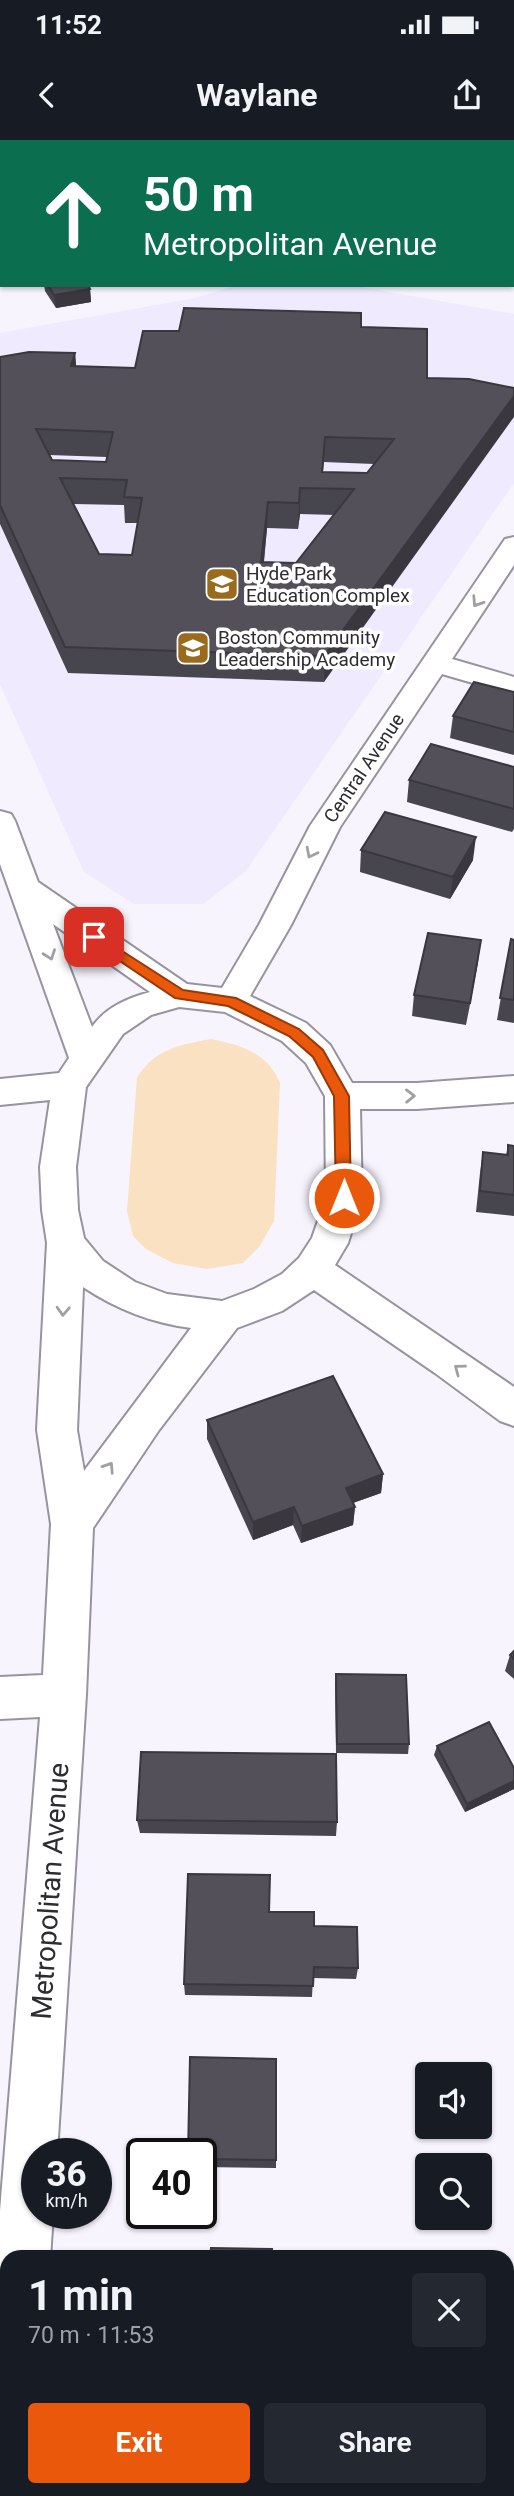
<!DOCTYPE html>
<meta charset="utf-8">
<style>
:root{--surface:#171b24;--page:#242831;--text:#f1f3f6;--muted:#9ea1a6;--accent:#ea580c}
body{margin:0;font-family:Roboto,sans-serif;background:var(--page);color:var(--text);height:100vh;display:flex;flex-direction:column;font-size:26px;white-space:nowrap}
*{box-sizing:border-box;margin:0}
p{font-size:23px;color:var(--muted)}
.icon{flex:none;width:38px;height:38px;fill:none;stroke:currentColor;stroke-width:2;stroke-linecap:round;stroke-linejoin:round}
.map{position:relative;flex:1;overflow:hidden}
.panel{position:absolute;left:0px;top:2110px;width:514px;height:247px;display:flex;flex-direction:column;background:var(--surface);border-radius:21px 21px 0 0;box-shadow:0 2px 5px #0004}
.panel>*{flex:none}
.banner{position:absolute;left:0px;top:0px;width:514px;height:147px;box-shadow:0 2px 5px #0004;background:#0b6e4f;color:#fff;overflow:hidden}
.tools{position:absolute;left:415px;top:1922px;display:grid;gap:14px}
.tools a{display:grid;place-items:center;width:77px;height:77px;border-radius:7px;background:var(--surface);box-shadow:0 2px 5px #0004;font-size:35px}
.speed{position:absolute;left:21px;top:1998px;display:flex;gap:14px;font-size:35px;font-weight:700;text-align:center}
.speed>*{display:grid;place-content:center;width:91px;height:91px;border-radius:50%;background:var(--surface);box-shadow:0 2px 5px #0004;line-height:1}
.speed small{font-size:18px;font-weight:400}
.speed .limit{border:4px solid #111;border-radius:10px;background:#fff;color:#111}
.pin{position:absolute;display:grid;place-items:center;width:60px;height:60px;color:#fff;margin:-30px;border-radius:14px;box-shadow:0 4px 10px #0006}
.me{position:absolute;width:77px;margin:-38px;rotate:0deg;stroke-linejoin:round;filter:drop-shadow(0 0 5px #0008)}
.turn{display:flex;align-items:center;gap:24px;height:147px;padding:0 28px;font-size:32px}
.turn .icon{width:91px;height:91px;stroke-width:2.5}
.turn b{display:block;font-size:49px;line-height:60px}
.round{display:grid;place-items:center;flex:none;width:74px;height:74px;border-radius:7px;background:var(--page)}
.summary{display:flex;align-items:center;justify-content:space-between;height:119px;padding:0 28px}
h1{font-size:42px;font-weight:700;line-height:52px}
.primary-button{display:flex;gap:14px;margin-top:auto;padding:14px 28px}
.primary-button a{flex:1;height:80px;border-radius:7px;background:var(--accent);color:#fff;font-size:28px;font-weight:700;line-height:80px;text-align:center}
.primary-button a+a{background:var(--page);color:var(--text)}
.status{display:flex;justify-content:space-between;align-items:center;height:49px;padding:0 35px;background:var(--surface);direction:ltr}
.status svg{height:19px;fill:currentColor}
header{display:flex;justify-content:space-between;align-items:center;height:91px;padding:0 28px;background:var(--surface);font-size:32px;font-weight:700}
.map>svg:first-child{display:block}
.built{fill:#efeafd}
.green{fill:#f9e1c2}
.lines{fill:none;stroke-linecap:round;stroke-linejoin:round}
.minor-casing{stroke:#97949f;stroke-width:4}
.minor{fill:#fff;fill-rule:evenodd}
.wall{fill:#47454d;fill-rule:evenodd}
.shaded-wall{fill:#3a383e}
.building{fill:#535059;stroke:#3a383e;stroke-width:2;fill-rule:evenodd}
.oneway{stroke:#a0a0a2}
.route{fill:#ea580c;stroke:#983908;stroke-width:2}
.labels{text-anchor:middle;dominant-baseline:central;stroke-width:7;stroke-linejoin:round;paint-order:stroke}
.far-poi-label{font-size:19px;fill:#2d2c30;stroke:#fff;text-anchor:start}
.far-street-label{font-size:19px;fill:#2d2c30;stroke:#fff}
.near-street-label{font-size:28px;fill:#2d2c30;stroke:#fff}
</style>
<div class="status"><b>11:52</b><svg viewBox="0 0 49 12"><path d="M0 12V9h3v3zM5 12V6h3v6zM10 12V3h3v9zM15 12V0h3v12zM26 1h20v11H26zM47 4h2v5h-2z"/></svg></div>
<header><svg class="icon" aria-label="back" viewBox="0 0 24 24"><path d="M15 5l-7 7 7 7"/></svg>Waylane<svg class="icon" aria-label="share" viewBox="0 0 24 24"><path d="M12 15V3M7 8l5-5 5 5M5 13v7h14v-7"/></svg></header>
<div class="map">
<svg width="514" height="2356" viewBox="0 0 514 2356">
<rect width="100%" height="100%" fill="#f7f4fe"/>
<polygon class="built" points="238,145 350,145 514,174 514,343 246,731 203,764 134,764 84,732 0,544 0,193 195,158"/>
<path class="green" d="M211,899C241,905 268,913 280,943L274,1081L259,1107L243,1123L207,1129L173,1123L146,1109L133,1096L127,1071L137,938C154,909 180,905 211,899Z"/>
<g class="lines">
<defs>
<g id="minor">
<polygon points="409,0 431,0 433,2 410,2"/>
<rect x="513" y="45" width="1" height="12"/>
<path d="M514,397V425L452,519L514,537V555L442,534L340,687L291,785L250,856L306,883L330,905L352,943H417L514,936V962L417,969H360L362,1058L348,1103L335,1125L514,1247V1286L500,1281L435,1233L314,1150L282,1171L237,1188L159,1290L93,1388L86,1555L57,2014H37V2074H53L50,2118H7V2138L0,2127V2071L40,1577L0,1579V1537L43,1535L51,1384L37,1290L47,1103L42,1070L40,1027L50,960L0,965V939L59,933L69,918L0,724V671L11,674L15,681L38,742L187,844L222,848L259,785L310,686L505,399ZM53,784L150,852C128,858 106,867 92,887ZM179,867L225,872L282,901L306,923L325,956L326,1058L312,1098L299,1118L282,1134L254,1149L222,1161L167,1154L135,1142L103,1121L84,1098L78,1070L76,1027L86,947L123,894L151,875ZM83,1147C116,1169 152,1183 191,1188L84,1331L77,1290Z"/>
<polygon points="7,2315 7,2350 35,2350 35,2356 0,2356 0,2318"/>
</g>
</defs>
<use href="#minor" class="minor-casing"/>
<use href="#minor" class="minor"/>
</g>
<g class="wall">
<polygon points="44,145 88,145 90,149 91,162 56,168 45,151"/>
<path d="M361,187L427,189L324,542L68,533L0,384V217L75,213L76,226L135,228L179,191ZM49,315L107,317L106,322L52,320ZM324,322L374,324L367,333L323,332ZM74,364L124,365L125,383H138L132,415L99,414ZM300,374L335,375L296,423L264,422L267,388L298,389Z"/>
<polygon points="514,552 514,615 450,598 453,576"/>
<polygon points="514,627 514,689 512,692 407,662 409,640"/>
<polygon points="361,710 473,720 450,759 360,732"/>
<polygon points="511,799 514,800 514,883 497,880"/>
<polygon points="478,822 466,885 412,876 414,855"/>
<polygon points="508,1005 514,1006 514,1076 476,1072 480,1033 483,1012 506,1015"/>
<polygon points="207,1280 383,1334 381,1353 353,1363 355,1367 353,1385 301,1403 293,1385 253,1400 207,1299"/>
<polygon points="514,1511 514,1539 505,1531 510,1515"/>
<polygon points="336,1534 409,1604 408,1614 336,1613 335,1543"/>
<polygon points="437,1606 514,1628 514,1649 465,1672 434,1615"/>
<polygon points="137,1680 337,1682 336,1696 140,1693"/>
<polygon points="269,1772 314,1786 358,1828 356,1839 313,1838 312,1857 185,1855 184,1844"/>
<polygon points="201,2014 276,2020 276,2028 201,2027"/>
</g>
<g class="shaded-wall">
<polygon points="514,117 514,137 513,138 513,118"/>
<polygon points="90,149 91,162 56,168 54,155"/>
<polygon points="75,213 77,238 71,226"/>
<polygon points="514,256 514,277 324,542 324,516"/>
<polygon points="300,348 300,374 298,389 299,363"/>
<polygon points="268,362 267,388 261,448 261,422"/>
<polygon points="476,697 473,720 450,759 453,737"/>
<polygon points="481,800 478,822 466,885 470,863"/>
<polygon points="383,1334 381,1353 344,1366 346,1348"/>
<polygon points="294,1367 293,1385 253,1400 253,1382"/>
<polygon points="355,1367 353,1385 301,1403 302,1386"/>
<polygon points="514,1641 514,1649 465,1672 467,1664"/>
</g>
<g class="building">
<polygon points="309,0 360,0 363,2 311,2"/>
<polygon points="514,84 514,117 513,118 513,85"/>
<polygon points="48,145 88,145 90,149 54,155"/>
<path d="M184,168L361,173V187L427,189V238L469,239L514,248V256L324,516L65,507L0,365V217L29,212L75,213L71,226L135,228L143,191H179ZM36,289L113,292L106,322L52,320ZM325,297L394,299L367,333L322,332ZM60,338L127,340L124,357L142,358L132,415L99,414ZM300,348L354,349L296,423L261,422L268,362L299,363Z"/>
<polygon points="474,542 514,552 514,592 453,576"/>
<polygon points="431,604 514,627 514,669 409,640"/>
<polygon points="385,672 476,697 453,737 361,710"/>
<polygon points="428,793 481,800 470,863 414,855"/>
<polygon points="511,799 514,800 514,860 500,858"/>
<polygon points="508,1005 514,1006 514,1055 480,1051 483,1012 508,1015"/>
<polygon points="333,1236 383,1334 346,1348 355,1367 302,1386 294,1367 253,1382 207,1280"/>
<polygon points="514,1511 514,1519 510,1515"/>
<polygon points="336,1534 406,1535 409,1604 337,1604"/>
<polygon points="489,1582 514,1628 514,1641 467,1664 437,1606"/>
<polygon points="141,1612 336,1614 337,1682 137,1680"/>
<polygon points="188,1734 270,1735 269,1772 314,1772 314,1786 357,1787 358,1828 314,1827 313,1846 184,1844"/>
<polygon points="190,1917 276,1919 276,2020 201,2019 201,2014 188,2014"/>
<polygon points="211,2108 272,2109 271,2118 210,2118"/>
<rect x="202" y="2350" width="58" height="6"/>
</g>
<defs><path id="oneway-chevron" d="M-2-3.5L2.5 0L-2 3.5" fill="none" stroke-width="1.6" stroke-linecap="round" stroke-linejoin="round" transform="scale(1.75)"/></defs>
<g class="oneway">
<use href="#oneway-chevron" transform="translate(477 462) rotate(123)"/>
<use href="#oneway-chevron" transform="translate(311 713) rotate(117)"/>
<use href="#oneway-chevron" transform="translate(50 815) rotate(70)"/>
<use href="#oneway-chevron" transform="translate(410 956) rotate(-1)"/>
<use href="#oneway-chevron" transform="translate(63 1171) rotate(93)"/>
<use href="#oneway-chevron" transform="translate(459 1229) rotate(-143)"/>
<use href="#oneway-chevron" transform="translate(109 1327) rotate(-57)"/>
</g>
<polygon class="route" points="94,793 183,850 236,858 299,889 323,910 349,956 351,1058 349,1062 338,1062 336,1058 334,956 313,917 289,896 228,866 175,858 90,801 88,797"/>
<defs>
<symbol id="school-square" viewBox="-11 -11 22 22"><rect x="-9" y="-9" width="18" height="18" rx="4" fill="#9a6b1c" stroke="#fff"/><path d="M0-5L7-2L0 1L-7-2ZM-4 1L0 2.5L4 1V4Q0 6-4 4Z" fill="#fff"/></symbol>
</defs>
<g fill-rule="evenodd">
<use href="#school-square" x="203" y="425" width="38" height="38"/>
<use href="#school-square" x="174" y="489" width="38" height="38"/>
</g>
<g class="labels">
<g class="far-poi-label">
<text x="246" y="433">Hyde Park<tspan x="246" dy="22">Education Complex</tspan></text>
<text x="218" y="497">Boston Community<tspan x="218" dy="22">Leadership Academy</tspan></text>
</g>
<g class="far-street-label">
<text transform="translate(364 628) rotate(-56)">Central Avenue</text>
</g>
<g class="near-street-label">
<text transform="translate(50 1751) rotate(-86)">Metropolitan Avenue</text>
</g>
</g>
</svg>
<div class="tools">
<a><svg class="icon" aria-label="sound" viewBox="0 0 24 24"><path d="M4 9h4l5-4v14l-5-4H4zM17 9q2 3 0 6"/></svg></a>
<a><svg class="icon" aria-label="search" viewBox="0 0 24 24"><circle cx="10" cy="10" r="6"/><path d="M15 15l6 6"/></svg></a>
</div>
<div class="speed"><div>36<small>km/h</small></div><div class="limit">40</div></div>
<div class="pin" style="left:94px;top:797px;background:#d93025"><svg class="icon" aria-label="arrive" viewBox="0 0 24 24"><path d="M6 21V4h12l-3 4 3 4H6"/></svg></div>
<svg class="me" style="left:344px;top:1058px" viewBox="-20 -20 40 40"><circle r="17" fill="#ea580c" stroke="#fff" stroke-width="3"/><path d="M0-11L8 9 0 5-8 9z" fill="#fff"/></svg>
<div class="banner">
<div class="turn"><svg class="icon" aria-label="ahead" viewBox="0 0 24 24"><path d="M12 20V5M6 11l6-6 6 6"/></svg><div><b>50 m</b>Metropolitan Avenue</div></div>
</div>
<section class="panel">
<div class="summary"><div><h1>1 min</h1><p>70 m · 11:53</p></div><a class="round"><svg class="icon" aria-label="close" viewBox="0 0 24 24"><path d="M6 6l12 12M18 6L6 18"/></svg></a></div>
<div class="primary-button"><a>Exit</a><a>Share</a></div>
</section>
</div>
